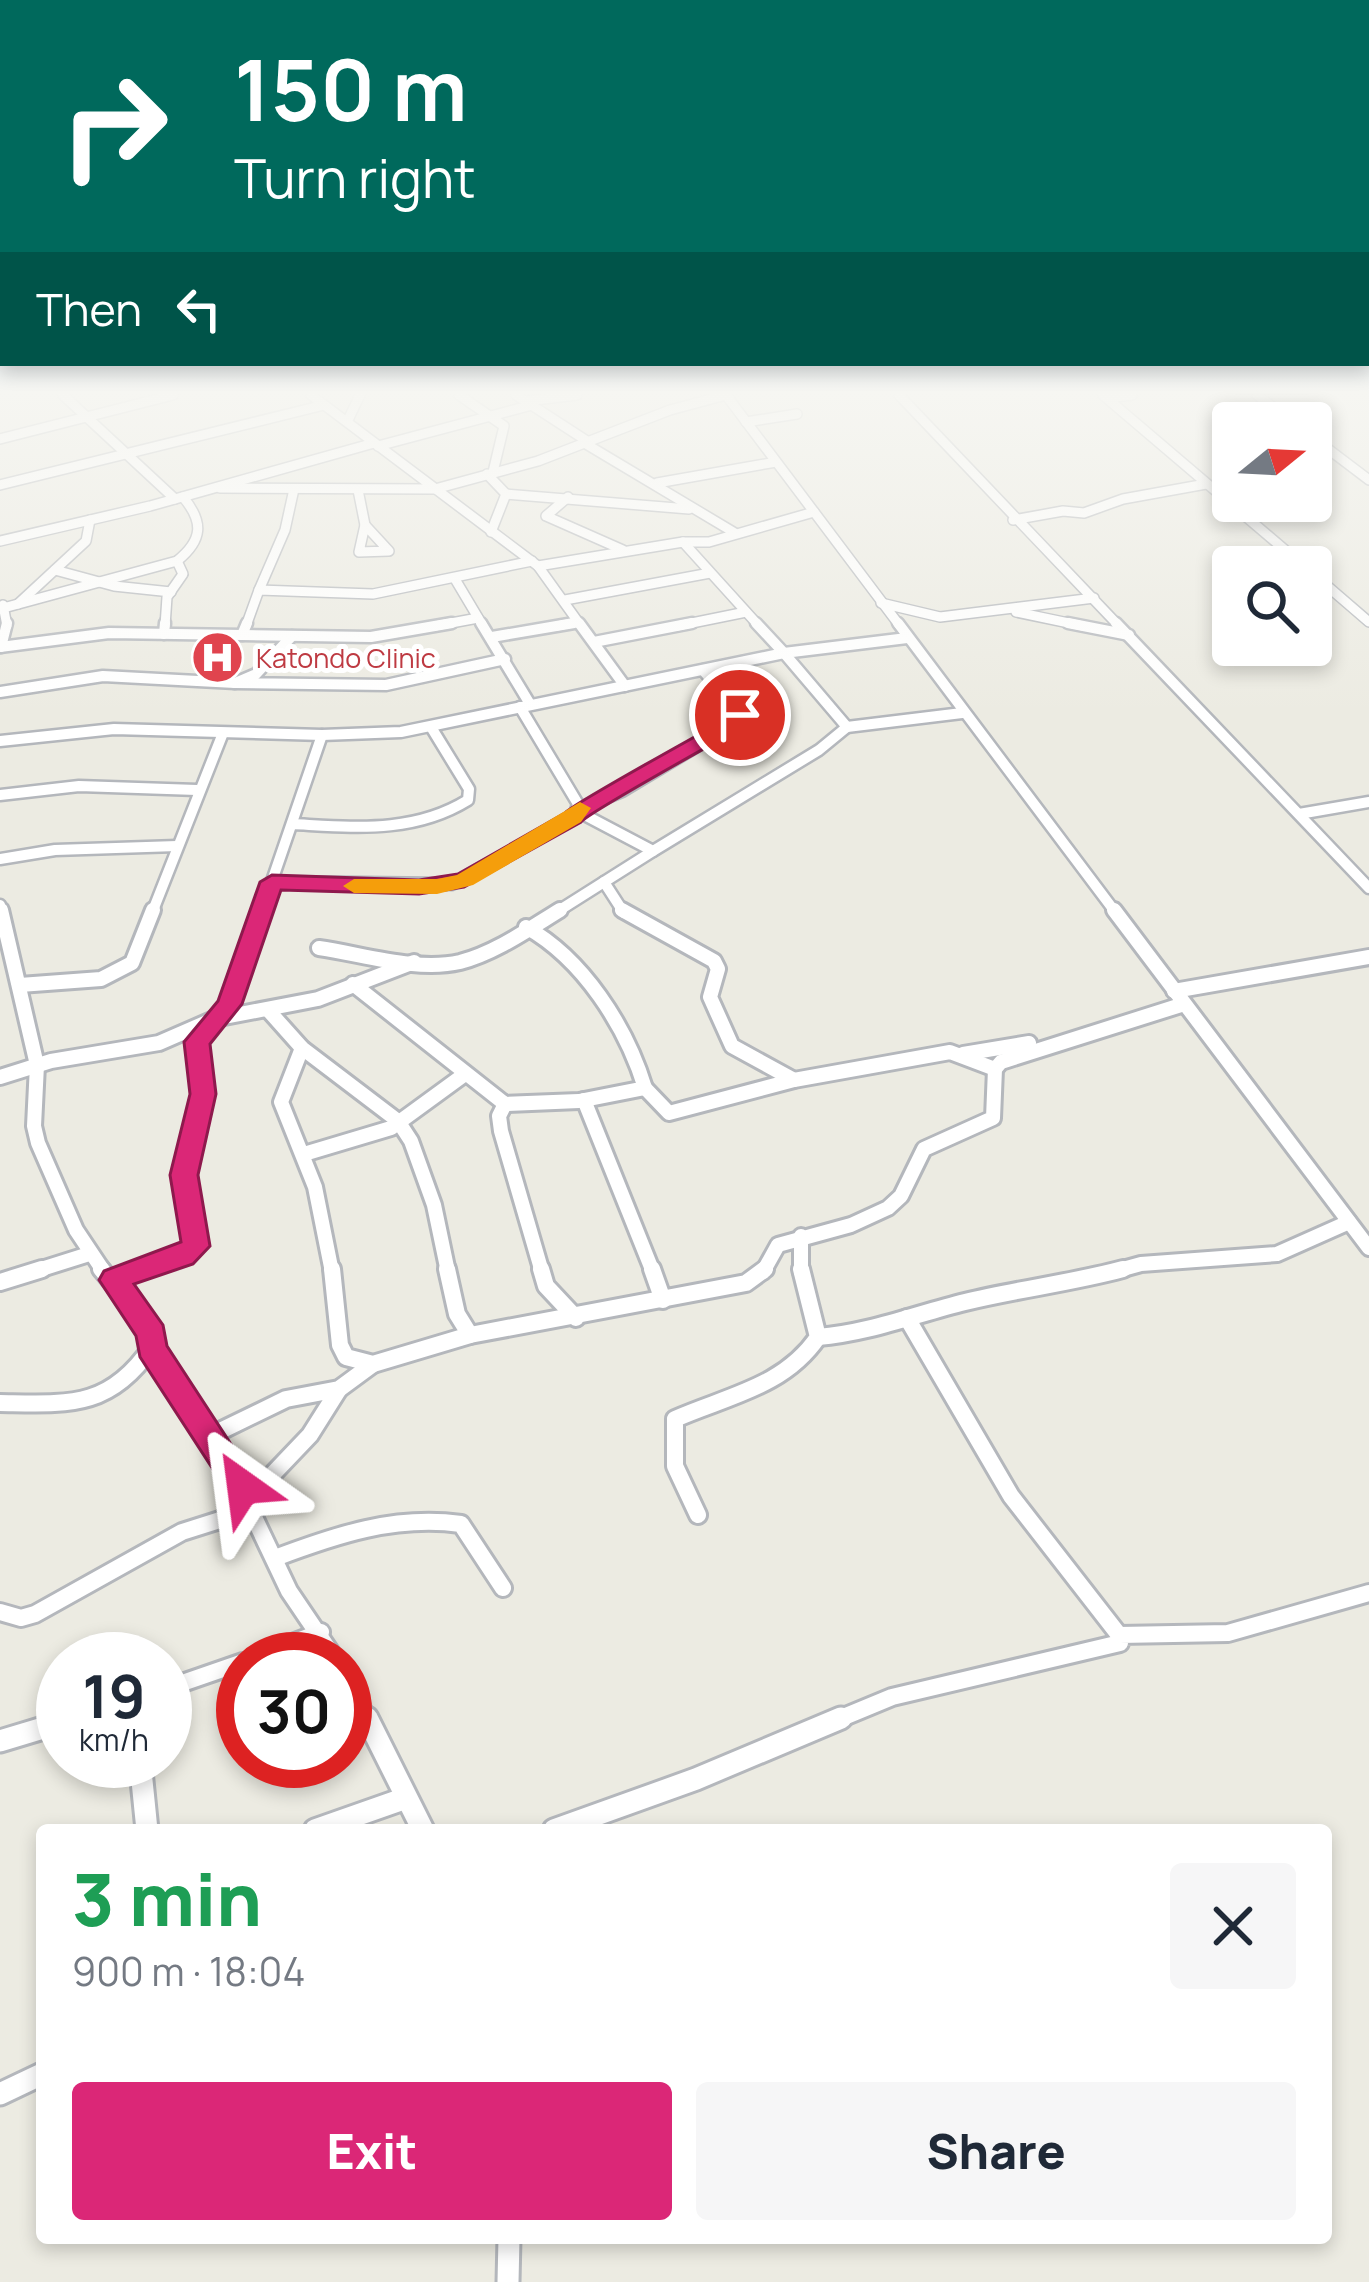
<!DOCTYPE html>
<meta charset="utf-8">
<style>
:root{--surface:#fff;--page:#f6f6f7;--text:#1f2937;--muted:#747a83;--accent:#db2777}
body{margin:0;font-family:Manrope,sans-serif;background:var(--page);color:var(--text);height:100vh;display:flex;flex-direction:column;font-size:45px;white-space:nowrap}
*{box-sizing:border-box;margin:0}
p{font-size:39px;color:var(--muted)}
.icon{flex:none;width:66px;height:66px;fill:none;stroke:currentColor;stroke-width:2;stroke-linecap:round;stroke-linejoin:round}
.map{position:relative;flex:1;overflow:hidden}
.side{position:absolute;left:36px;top:1824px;width:1296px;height:420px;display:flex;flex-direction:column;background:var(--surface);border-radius:12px;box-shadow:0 6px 18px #0003}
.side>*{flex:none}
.guide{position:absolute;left:0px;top:0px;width:1371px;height:366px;box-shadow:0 6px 18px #0003;background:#00695c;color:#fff;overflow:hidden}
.needle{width:78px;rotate:72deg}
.tools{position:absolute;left:1212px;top:402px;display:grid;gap:24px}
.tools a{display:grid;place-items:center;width:120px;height:120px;border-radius:12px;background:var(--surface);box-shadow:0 6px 18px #0003;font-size:60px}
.speed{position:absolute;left:36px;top:1632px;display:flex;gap:24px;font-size:60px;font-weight:700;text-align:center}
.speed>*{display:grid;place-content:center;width:156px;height:156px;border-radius:50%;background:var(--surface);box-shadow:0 6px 18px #0003;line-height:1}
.speed small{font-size:30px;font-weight:400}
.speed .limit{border:18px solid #d22;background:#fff;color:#111}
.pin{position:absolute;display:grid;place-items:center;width:102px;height:102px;color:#fff;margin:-51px;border:6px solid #fff;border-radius:50%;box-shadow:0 3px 12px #0007}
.me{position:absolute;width:132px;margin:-66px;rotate:329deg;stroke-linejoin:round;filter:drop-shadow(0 0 9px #0008)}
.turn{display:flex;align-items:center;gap:42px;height:252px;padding:0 36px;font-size:54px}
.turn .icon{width:156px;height:156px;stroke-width:2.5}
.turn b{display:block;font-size:84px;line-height:102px}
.then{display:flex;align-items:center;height:114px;padding:0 36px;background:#0003;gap:24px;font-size:45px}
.round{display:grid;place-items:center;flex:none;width:126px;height:126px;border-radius:12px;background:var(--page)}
.head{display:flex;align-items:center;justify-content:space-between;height:204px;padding:0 36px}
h1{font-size:72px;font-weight:800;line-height:90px;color:#1e9e55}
.action{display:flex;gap:24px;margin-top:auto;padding:24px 36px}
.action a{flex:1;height:138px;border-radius:12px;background:var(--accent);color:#fff;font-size:48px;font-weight:800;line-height:138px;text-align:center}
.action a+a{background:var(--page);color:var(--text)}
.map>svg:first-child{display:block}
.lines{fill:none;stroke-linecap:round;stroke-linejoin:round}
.minor-far4-casing{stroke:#b4b7bc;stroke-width:12}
.minor-far3-casing{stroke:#b4b7bc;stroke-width:15}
.minor-far2-casing{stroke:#b4b7bc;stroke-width:20}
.minor-far1-casing{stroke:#b4b7bc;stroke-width:22}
.minor-casing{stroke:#b4b7bc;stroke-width:27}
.minor-far4{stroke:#fff;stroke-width:9}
.minor-far3{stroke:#fff;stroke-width:10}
.minor-far2{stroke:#fff;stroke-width:14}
.minor-far1{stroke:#fff;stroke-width:16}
.minor{stroke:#fff;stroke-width:21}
.route{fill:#db2777;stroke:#8e194d;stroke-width:3}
.slow{fill:#f59e0b}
.labels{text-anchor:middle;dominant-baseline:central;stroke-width:10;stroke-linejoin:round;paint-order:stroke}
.far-health-label{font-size:27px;fill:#be3a42;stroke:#fff;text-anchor:start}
</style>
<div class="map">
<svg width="1369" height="2282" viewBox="0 0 1369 2282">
<rect width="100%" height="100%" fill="#ecebe2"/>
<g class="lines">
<defs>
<g id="minor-far4">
<polyline points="63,395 175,499"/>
<polyline points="311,395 538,566 581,626"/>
<polyline points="459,395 504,426 493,472"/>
<polyline points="516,395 587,441"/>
<polyline points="726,395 900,626"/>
<polyline points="899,395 1119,626"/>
<polyline points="1103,395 1305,567"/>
<polyline points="1257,395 1294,423"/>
<polyline points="1107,398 1132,395"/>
<polyline points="527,401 577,395"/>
<polyline points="348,420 360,395"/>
<polyline points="746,422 797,414"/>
<polyline points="1239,423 1279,412"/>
<polyline points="1311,436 1369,480"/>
<polyline points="0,439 173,395"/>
<polyline points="586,444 735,533"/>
<polyline points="378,446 532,405"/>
<polyline points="487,474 506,494 491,532"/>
<polyline points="657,483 776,462"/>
<polyline points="0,485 324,405"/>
<polyline points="220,488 435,489 538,461 670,410 726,395"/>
<polyline points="358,490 365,525"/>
<polyline points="506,494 689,509"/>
<polyline points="568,497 546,516 623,550"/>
<polyline points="1013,520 1063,511 1084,513 1123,499 1206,484"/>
<polygon points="365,525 389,551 359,552"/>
<polyline points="0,541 150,506 374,443"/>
<polyline points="683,542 709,542 814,512"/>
<polyline points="538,566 683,542 759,626"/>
<polyline points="55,570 114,586 171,592"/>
<polyline points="1311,572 1369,622"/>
<polyline points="455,579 483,626"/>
<polyline points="259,590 285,530 294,489"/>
<polyline points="565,600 710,573"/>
<polyline points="881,603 940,617 1094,598"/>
<polyline points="18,604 86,541 90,520"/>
<polyline points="3,605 7,626"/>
<path d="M0,609L177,561C203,540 204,522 183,497"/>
<polyline points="1016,612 1083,626"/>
<polyline points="165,626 167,597 183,574 177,561"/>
<polyline points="246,626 259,590 373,594 532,561"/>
<polyline points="435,626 478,618"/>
<polyline points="557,626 578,622"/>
<polyline points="677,626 746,612"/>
</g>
<g id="minor-far3">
<polyline points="481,623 530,704"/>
<polyline points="579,623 625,686"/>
<polyline points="898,623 1116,913"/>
<polyline points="1068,623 1129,635"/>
<polyline points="1116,623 1369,888"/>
<polyline points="164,634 165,623"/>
<polyline points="242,635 371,637 452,623"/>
<polyline points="292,636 256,674 235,683 386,685 505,659"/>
<polyline points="492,637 574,623"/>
<polyline points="594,642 692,623"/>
<polyline points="0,647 109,633 242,635 247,623"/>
<polyline points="1,647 7,623"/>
<polyline points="0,692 103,676 235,683"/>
<polyline points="847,727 962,713"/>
<polyline points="0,741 114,729 322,735 401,732 784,653 756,623"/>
<polyline points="0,795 79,786 197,790"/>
<polyline points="578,809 622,791 737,722 740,715 703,670"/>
<polyline points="579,812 653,851 819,750 847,727 784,653 907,638"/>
<polyline points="1299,814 1369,802"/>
<path d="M292,824C354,827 413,834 468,800L469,789L431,727"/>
<polyline points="0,859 55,850 177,846"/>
<polyline points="272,882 452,884 574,817 578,804 520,707"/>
<polyline points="604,882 624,913"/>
<polyline points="0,905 2,913"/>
<polyline points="152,913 223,733"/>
<polyline points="261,913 322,735"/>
<polyline points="555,913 653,851"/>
</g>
<g id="minor-far2">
<polyline points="1,910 37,1065 34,1126 38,1143 76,1230 104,1272"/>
<polyline points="622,910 714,961 718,969 710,997 732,1046 794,1080"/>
<polyline points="1114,910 1369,1248"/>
<path d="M319,948C362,954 417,972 460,962C495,953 529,929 560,910"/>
<path d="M353,984L505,1104L579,1101L645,1088C626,1026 583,959 526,927"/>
<polyline points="20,985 101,979 132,963 153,910"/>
<polyline points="1174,991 1369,957"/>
<polyline points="269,1011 302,1048 398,1121 411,1141 434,1205 448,1272"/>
<polyline points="302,1048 281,1102 315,1187 332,1272"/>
<polyline points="963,1054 1029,1043"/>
<polyline points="0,1077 51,1061 159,1043 214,1019 318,999 414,962"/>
<polyline points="645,1088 669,1113 794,1080 950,1052 995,1069"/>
<polyline points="584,1100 653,1272"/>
<polyline points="505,1104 499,1116 501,1131 542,1272"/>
<polyline points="304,1154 391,1128 465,1074"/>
<polyline points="801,1236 801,1272"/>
<polyline points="32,1272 89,1254"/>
<polyline points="135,1272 182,1256 196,1246 184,1175 203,1094 198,1036 229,1004 262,910"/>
<polyline points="763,1272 778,1245 851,1225 888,1208 901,1196 924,1149 993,1118 995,1069 1001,1062 1181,1005"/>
<polyline points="1112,1272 1141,1264 1277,1254 1349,1222"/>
</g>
<g id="minor-far1">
<polyline points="101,1269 145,1322 151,1348 224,1454 289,1591 335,1659"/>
<polyline points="332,1269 340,1345 346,1357 373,1364 470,1335 746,1283 765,1269"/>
<polyline points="447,1269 457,1314 470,1335"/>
<polyline points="541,1269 546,1286 576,1318"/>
<polyline points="652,1269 663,1300"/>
<polyline points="114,1279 144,1269"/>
<polyline points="0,1282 42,1269"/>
<polyline points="907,1318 1011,1496 1119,1635"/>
<path d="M818,1337C869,1333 916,1314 965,1302C1018,1289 1071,1283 1123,1269"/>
<path d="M0,1403C68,1404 109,1409 151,1348"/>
<polyline points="212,1435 286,1399 339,1389 373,1364"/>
<polyline points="249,1499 310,1435 339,1389"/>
<path d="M698,1515L675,1466V1419C727,1396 784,1387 818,1337L801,1269"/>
<path d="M275,1558C336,1535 395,1515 461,1524L503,1588"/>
<polyline points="0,1612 21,1618 35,1614 182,1532 248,1511"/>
<polyline points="251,1659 321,1632"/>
<polyline points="345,1675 368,1721"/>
<polyline points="165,1689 243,1662"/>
<polyline points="834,1721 892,1697 1120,1643 1119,1635 1228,1633 1369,1593"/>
</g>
<g id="minor">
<polyline points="367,1718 423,1830"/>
<polyline points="0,1741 63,1722"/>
<polyline points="140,1761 147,1830"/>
<polyline points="315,1830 406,1798"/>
<polyline points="554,1830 696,1779 841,1718"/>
<polyline points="0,2094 42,2074"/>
<polyline points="508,2282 509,2238"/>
</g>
</defs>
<use href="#minor-far4" class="minor-far4-casing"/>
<use href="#minor-far3" class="minor-far3-casing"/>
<use href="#minor-far2" class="minor-far2-casing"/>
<use href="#minor-far1" class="minor-far1-casing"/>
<use href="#minor" class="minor-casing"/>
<use href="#minor-far4" class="minor-far4"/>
<use href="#minor-far3" class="minor-far3"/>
<use href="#minor-far2" class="minor-far2"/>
<use href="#minor-far1" class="minor-far1"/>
<use href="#minor" class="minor"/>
</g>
<linearGradient id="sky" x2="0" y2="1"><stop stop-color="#8dbdef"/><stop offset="0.55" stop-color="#f6f6f2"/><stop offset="1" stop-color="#f6f6f2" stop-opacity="0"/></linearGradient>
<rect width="1369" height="714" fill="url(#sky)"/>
<path class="route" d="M733,710H747L750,715L744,726C722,739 587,813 581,822L464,887L419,894L281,890L242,1004L210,1044L216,1094L198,1175L210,1246L193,1264L134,1284L163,1325L167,1346L259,1487L255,1497L243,1501L231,1497L140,1357L136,1336L99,1280L104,1271L181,1242L170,1175L190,1094L184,1042L218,1001L260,882L272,875L419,880L458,874L565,813C570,805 706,731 728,718Z"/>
<polygon class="slow" points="580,802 591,808 581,822 473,885 437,894 354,893 343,886 354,879 437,879 457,875"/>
<defs>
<symbol id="hospital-disc" viewBox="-11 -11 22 22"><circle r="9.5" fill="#e0444e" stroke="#fff"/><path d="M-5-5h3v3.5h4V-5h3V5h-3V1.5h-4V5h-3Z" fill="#fff"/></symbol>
</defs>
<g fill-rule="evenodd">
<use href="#hospital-disc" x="188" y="628" width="59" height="59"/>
</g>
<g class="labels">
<g class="far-health-label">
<text x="256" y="657">Katondo Clinic</text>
</g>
</g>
</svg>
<div class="tools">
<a><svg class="needle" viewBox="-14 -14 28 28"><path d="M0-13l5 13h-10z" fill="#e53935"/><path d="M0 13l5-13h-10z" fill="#747a83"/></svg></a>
<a><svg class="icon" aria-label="search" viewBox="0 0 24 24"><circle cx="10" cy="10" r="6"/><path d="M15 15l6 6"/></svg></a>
</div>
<div class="speed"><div>19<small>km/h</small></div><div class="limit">30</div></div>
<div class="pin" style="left:740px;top:715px;background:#d93025"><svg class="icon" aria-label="arrive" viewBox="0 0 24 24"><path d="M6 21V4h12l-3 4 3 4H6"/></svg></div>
<svg class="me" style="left:243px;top:1487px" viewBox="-20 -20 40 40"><path d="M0-17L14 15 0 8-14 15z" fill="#db2777" stroke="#fff" stroke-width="4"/></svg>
<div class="guide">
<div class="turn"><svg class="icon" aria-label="right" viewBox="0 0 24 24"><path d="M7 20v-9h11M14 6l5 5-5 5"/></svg><div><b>150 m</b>Turn right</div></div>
<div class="then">Then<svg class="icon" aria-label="left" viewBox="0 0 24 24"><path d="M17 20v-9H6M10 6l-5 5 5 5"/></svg></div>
</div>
<section class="side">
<div class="head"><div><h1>3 min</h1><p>900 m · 18:04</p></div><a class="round"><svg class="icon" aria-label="close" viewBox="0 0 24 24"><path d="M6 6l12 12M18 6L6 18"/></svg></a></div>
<div class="action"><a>Exit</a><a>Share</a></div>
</section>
</div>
